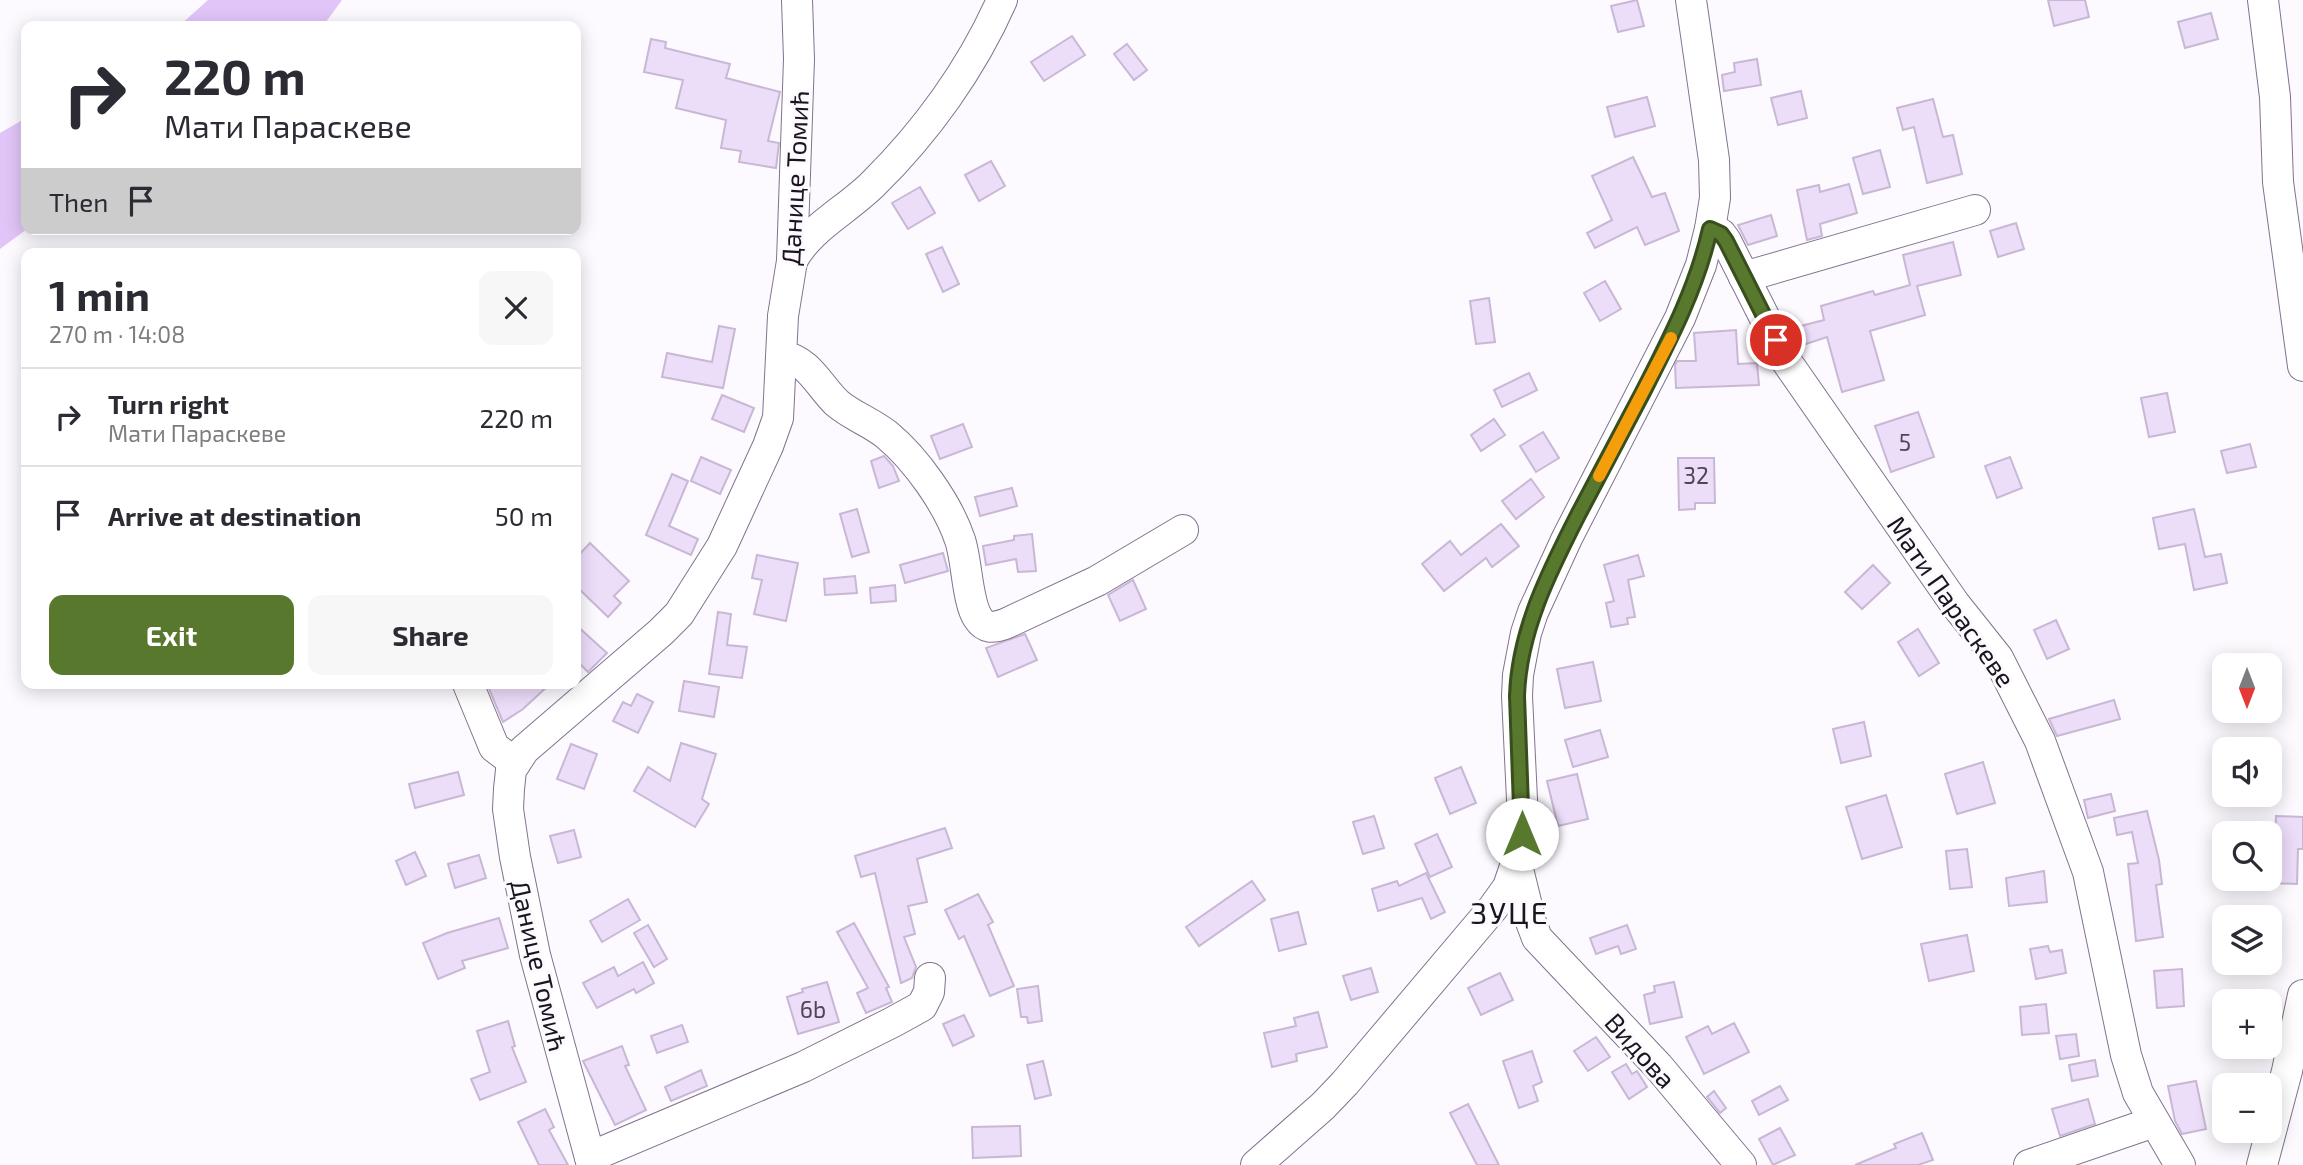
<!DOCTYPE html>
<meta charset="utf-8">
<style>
:root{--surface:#fff;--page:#f7f7f7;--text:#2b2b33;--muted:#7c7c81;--line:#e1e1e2;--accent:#58782e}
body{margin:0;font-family:"Exo 2",sans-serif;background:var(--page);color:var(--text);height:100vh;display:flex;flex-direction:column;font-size:26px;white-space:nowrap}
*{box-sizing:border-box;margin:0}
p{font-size:23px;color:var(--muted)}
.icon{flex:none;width:38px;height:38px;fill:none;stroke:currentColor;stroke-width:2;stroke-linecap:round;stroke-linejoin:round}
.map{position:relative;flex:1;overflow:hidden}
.sheet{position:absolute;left:21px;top:248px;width:560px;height:441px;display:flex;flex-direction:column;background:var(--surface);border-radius:14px;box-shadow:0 4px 18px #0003}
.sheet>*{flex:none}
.top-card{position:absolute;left:21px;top:21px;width:560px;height:214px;border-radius:14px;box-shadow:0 4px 18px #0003;background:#fff;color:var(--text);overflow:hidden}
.needle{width:46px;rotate:180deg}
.buttons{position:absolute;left:2212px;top:653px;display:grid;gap:14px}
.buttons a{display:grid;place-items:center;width:70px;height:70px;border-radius:14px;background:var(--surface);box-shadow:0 4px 18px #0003;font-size:35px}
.pin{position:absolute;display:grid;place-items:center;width:60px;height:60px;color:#fff;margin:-30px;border:4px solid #fff;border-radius:50%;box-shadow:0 2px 7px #0007}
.me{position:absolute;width:77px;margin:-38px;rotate:0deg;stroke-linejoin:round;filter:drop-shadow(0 0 5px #0008)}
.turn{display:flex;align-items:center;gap:24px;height:147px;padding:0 28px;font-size:32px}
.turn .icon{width:91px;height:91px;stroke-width:2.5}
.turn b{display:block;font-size:49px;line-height:60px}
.then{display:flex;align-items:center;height:66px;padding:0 28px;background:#0003;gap:14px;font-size:26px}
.round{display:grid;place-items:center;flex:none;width:74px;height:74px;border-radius:14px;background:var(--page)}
.summary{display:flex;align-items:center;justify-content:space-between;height:119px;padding:0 28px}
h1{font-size:42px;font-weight:700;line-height:52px}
.cta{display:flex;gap:14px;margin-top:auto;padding:14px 28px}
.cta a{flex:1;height:80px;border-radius:14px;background:var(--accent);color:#fff;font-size:28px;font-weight:700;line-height:80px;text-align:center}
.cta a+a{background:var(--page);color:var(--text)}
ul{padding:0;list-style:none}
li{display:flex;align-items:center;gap:21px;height:98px;padding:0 28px;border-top:2px solid var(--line)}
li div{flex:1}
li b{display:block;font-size:26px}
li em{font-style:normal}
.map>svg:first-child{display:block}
.green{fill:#e1c5f8}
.building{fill:#ecddf9;stroke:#c8b8d5;stroke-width:2}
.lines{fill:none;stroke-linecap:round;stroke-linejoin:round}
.minor-casing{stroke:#81738e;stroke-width:32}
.minor{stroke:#fff;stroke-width:30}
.route-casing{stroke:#394e1e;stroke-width:18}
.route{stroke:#58782e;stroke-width:12}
.slow{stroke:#f59e0b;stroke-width:12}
.labels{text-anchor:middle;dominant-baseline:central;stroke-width:6;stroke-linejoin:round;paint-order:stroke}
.number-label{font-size:23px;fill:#4e4655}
.street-label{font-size:26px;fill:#1a141e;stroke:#fcf9ff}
.quarter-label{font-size:30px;letter-spacing:2px;fill:#1a141e;stroke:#fcf9ff}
</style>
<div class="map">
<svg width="2303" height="1165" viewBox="0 0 2303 1165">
<rect width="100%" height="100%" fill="#fcf9ff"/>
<g class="green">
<polygon points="208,0 342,0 323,26 179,26"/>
<polygon points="26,118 27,229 0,249 0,133"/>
</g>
<g class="building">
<polygon points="1637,0 1644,26 1618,32 1611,6"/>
<polygon points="2048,0 2085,0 2089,17 2054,26"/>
<polygon points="2211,13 2218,39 2185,48 2178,22"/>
<polygon points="1072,36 1085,55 1044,81 1031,62"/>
<polygon points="651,39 666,42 665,48 730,64 726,78 780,92 768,141 779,143 776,168 739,162 741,151 721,148 726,120 676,108 683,80 644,72"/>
<polygon points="1127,44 1147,70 1134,80 1114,54"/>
<polygon points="1757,59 1761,85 1724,91 1722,75 1735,72 1734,63"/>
<polygon points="1801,91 1807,118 1778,125 1771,98"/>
<polygon points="1647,97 1655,126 1615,137 1607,107"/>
<polygon points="1933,99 1943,137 1953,135 1962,174 1927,183 1914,127 1903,130 1897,108"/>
<polygon points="1880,150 1890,187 1863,194 1853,158"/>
<polygon points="1633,157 1652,197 1665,193 1679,231 1645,245 1637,227 1595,248 1587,233 1612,220 1592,176"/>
<polygon points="991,161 1005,186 979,201 965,175"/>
<polygon points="1849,184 1857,213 1820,224 1822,236 1807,240 1797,190 1819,185 1820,192"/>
<polygon points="920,187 935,213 908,229 892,203"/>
<polygon points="1771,215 1777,236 1748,245 1738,225"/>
<polygon points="2016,223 2024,249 1998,257 1990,231"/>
<polygon points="1953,242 1961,275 1917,286 1925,315 1870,331 1884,380 1842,392 1827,337 1803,345 1797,327 1824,320 1821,306 1873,291 1875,295 1910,285 1903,255"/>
<polygon points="942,247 959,284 943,292 926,254"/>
<polygon points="1605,281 1621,309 1600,321 1584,293"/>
<polygon points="1489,298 1495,342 1476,344 1470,301"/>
<polygon points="719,326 735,329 723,388 662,377 667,353 712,362"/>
<polygon points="1736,330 1738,364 1757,363 1759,385 1676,388 1675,365 1677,361 1696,361 1694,333"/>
<polygon points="1529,373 1537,390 1502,407 1494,390"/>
<polygon points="2167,393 2175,432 2149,437 2141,398"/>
<polygon points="722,395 754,408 744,432 712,419"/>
<polygon points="1918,412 1934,457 1891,472 1875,426"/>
<polygon points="1494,419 1505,435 1481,451 1471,435"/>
<polygon points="963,424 972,447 940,459 931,436"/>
<polygon points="1543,432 1559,458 1536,472 1520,446"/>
<polygon points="2250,444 2256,467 2227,473 2221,451"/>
<polygon points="884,456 893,466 899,481 879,488 871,461"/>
<polygon points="701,457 731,470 720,494 691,481"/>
<polygon points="2010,457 2022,488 1997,498 1985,466"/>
<polygon points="1678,458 1714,458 1715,503 1695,503 1695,509 1679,510"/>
<polygon points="672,474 688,481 669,526 698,539 691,555 646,535"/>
<polygon points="1531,479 1544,497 1516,519 1502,501"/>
<polygon points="1012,488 1017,506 980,516 975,497"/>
<polygon points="857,509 869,552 852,557 840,514"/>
<polygon points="2194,509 2205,557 2221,554 2227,583 2194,590 2185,544 2159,549 2153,518"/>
<polygon points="1501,524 1519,546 1492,567 1486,558 1444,591 1422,564 1450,541 1461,555"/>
<polygon points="1032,534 1036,571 1018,572 1016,559 986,565 983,546 1014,540 1014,536"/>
<polygon points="590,543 629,581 614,596 621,603 608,617 576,586 576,558"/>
<polygon points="943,553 948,571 905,583 900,565"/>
<polygon points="757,555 798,563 786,621 754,614 762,580 752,578"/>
<polygon points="1638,555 1644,576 1628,580 1635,617 1627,618 1628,624 1611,627 1606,603 1614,601 1604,565"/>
<polygon points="1873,565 1890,583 1862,609 1845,592"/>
<polygon points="855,576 857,593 825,595 824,579"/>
<polygon points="1133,580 1146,609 1120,621 1108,595"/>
<polygon points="895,585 896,601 871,603 870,588"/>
<polygon points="718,612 731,614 727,645 747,647 742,678 709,674"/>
<polygon points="2056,620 2069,649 2047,659 2034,630"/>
<polygon points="576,625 607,653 588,672 576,660"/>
<polygon points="1918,629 1939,663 1919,676 1898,642"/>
<polygon points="1025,634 1037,660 998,677 986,648"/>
<polygon points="1593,662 1601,701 1565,708 1557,669"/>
<polygon points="684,681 719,687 714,717 679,711"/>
<polygon points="487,684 550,684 523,709 503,722"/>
<polygon points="637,694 653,702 638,733 613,721 623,702 631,706"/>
<polygon points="2114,700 2120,719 2057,736 2049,719"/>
<polygon points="1864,722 1871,756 1841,763 1833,729"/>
<polygon points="1600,730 1608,757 1573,767 1565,740"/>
<polygon points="681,743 716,754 702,799 709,804 695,827 634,791 648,767 670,781"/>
<polygon points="571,744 597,754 584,789 557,779"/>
<polygon points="1983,762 1995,803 1957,814 1945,774"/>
<polygon points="1461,767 1476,803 1450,814 1435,778"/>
<polygon points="458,772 464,795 415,808 409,784"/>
<polygon points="1577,774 1588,819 1558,826 1547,781"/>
<polygon points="2111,794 2115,811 2088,818 2084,800"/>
<polygon points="1886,795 1902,847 1862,859 1846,807"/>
<polygon points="2147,811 2159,860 2162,884 2156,885 2163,937 2136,941 2128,864 2138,863 2132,832 2117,835 2114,818"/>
<polygon points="1374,816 1384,848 1363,854 1353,822"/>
<polygon points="2276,816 2303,817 2303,849 2298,849 2297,884 2271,883 2272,864 2274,864"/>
<polygon points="945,828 952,848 917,859 927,902 908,906 915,934 904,937 916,967 912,978 901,983 875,873 861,877 855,856"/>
<polygon points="574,830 581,857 558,863 550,836"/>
<polygon points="1437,834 1452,867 1430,877 1415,844"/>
<polygon points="1967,849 1972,887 1950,889 1946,851"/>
<polygon points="415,852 426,876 406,885 396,861"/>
<polygon points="479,855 486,878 455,888 448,864"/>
<polygon points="2044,871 2047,902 2009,906 2006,878"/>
<polygon points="1426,873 1445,912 1431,919 1422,898 1378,911 1372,889 1397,881 1399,886"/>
<polygon points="1252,881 1265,900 1199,946 1186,927"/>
<polygon points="978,894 993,922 988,925 1014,986 990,996 964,936 959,939 945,910"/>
<polygon points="628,899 640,920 602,942 590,921"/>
<polygon points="1298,912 1306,944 1279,951 1271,919"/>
<polygon points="499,918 508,948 462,961 465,968 438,979 423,943 447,933"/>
<polygon points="854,923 889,987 886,988 892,1002 866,1013 857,993 868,988 837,932"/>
<polygon points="648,925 667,959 654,967 634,933"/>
<polygon points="1627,925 1636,949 1621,954 1618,946 1596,954 1590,938"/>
<polygon points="1967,935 1974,971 1929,981 1921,944"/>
<polygon points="2048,946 2050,952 2062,950 2066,973 2036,979 2030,949"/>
<polygon points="643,962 654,983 636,993 634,989 597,1008 583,983 614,967 618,976"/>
<polygon points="1371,968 1378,992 1351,1000 1343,976"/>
<polygon points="2182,969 2184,1006 2157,1008 2154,971"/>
<polygon points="1500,973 1513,1000 1481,1015 1468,988"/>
<polygon points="827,982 839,1022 798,1034 787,997 803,992 802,989"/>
<polygon points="1674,982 1682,1017 1650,1024 1644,995 1655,992 1654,986"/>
<polygon points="1038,986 1042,1021 1028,1023 1027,1017 1021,1017 1017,989"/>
<polygon points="2046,1004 2049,1033 2022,1035 2020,1007"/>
<polygon points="1318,1012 1327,1047 1296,1054 1297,1061 1272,1067 1264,1033 1296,1026 1294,1018"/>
<polygon points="964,1015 974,1036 953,1046 943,1024"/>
<polygon points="508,1021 515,1046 512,1047 526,1082 480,1100 471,1079 490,1072 477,1031"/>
<polygon points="1734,1023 1749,1052 1704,1074 1686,1037 1708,1026 1712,1034"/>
<polygon points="682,1025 688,1042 657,1053 651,1036"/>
<polygon points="2076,1034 2079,1056 2060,1059 2056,1036"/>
<polygon points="1596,1037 1610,1057 1588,1071 1574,1051"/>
<polygon points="622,1046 629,1065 625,1066 646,1110 615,1125 583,1061"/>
<polygon points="1532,1051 1542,1082 1533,1086 1538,1101 1519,1108 1503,1061"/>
<polygon points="2095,1060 2098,1076 2072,1081 2069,1065"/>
<polygon points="1043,1061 1051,1095 1035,1099 1027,1065"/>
<polygon points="1626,1064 1632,1074 1637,1071 1647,1087 1629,1099 1612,1072"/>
<polygon points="701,1070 707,1086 671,1101 665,1087"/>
<polygon points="2196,1081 2206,1129 2182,1134 2175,1121 2168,1086"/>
<polygon points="1780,1086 1788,1100 1759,1115 1752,1101"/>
<polygon points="1714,1091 1726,1108 1720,1113 1707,1097"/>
<polygon points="2088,1099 2095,1124 2060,1136 2052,1109"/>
<polygon points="1468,1104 1499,1165 1477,1165 1450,1113"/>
<polygon points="545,1109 554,1127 549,1130 568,1165 539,1165 518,1122"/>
<polygon points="1020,1126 1021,1156 973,1158 972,1127"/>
<polygon points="1780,1128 1795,1155 1773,1165 1759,1139"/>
<polygon points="1922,1133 1933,1160 1918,1165 1855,1165 1896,1148 1894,1144"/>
</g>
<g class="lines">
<defs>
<g id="minor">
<polyline points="2263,0 2275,97 2278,182 2303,366"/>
<polyline points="1710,229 1721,234 1726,241 1787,362 1955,604 1998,658 2040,741 2088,872 2126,1055 2138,1093 2180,1165"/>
<path d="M792,261C809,228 847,210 873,184C926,132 972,68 1002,0"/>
<polyline points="1744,277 1975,210"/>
<path d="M782,356C809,360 819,386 837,403C852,416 871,422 887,435C916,459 948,504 960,540C967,560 967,602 978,618C985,629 993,628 1005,624L1097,581L1183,530"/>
<polyline points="468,684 494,747 515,763"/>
<polyline points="1517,865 1531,922 1537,938 1658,1066 1741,1165"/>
<polyline points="590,1157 803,1067 893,1022 922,1006 929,992 930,978"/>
<polyline points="592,1165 535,955 515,857 508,809 509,789 511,770 524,750 661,632 679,614 722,546 768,446 778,418 783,316 792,261 799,59 797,0"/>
<polyline points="1256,1165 1323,1106 1345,1083 1493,908 1508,887 1521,849 1523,820 1517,696 1518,675 1526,633 1533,612 1567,538 1680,318 1701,265 1710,229 1715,198 1714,160 1691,0"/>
<polyline points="2029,1165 2154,1122"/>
<polyline points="2262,1165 2287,1071 2303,995"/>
</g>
</defs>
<use href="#minor" class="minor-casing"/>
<use href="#minor" class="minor"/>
</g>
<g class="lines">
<defs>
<path id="route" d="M1522,834L1517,696C1519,631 1549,572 1578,515C1600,474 1621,433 1643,392C1670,339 1697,287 1710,229L1721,234L1726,241L1776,340"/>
</defs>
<use href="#route" class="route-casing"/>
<use href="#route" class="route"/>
<polyline class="slow" points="1599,476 1671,338"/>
</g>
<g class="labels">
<g class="number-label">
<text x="1905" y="442">5</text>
<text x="1696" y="475">32</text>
<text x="813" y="1009">6b</text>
</g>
<g class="street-label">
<text transform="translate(794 178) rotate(-87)">Данице Томић</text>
<text transform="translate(1952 601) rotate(55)">Мати Параскеве</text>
<text transform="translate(540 965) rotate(77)">Данице Томић</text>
<text transform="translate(1641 1050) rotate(48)">Видова</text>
</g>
<g class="quarter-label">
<text x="1510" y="912">ЗУЦЕ</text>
</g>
</g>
</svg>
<div class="buttons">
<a><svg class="needle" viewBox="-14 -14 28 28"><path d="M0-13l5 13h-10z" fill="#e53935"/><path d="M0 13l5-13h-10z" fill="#7c7c81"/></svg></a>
<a><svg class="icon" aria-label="sound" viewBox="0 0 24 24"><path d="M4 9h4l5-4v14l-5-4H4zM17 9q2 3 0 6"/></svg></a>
<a><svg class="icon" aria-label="search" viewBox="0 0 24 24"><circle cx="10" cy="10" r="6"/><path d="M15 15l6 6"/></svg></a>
<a><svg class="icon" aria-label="layers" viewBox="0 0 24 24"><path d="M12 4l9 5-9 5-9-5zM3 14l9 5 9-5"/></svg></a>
<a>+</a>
<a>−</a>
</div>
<div class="pin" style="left:1776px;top:340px;background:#d93025"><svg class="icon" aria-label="arrive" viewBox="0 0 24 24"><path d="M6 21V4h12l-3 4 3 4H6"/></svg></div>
<svg class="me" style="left:1522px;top:834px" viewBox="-20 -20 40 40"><circle r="19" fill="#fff"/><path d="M0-13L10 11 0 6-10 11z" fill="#58782e"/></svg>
<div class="top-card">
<div class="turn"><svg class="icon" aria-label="right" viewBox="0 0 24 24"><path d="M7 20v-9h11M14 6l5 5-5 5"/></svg><div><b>220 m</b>Мати Параскеве</div></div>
<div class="then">Then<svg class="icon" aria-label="arrive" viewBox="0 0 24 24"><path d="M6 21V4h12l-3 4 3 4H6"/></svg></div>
</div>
<section class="sheet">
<div class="summary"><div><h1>1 min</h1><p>270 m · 14:08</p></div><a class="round"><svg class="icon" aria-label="close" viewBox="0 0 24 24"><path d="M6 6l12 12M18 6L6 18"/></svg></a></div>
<ul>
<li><svg class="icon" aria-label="right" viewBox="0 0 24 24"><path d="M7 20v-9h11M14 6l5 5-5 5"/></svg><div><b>Turn right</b><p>Мати Параскеве</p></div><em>220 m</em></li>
<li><svg class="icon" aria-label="arrive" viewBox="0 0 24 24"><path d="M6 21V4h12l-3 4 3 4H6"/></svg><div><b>Arrive at destination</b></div><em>50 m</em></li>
</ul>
<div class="cta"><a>Exit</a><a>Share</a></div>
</section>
</div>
